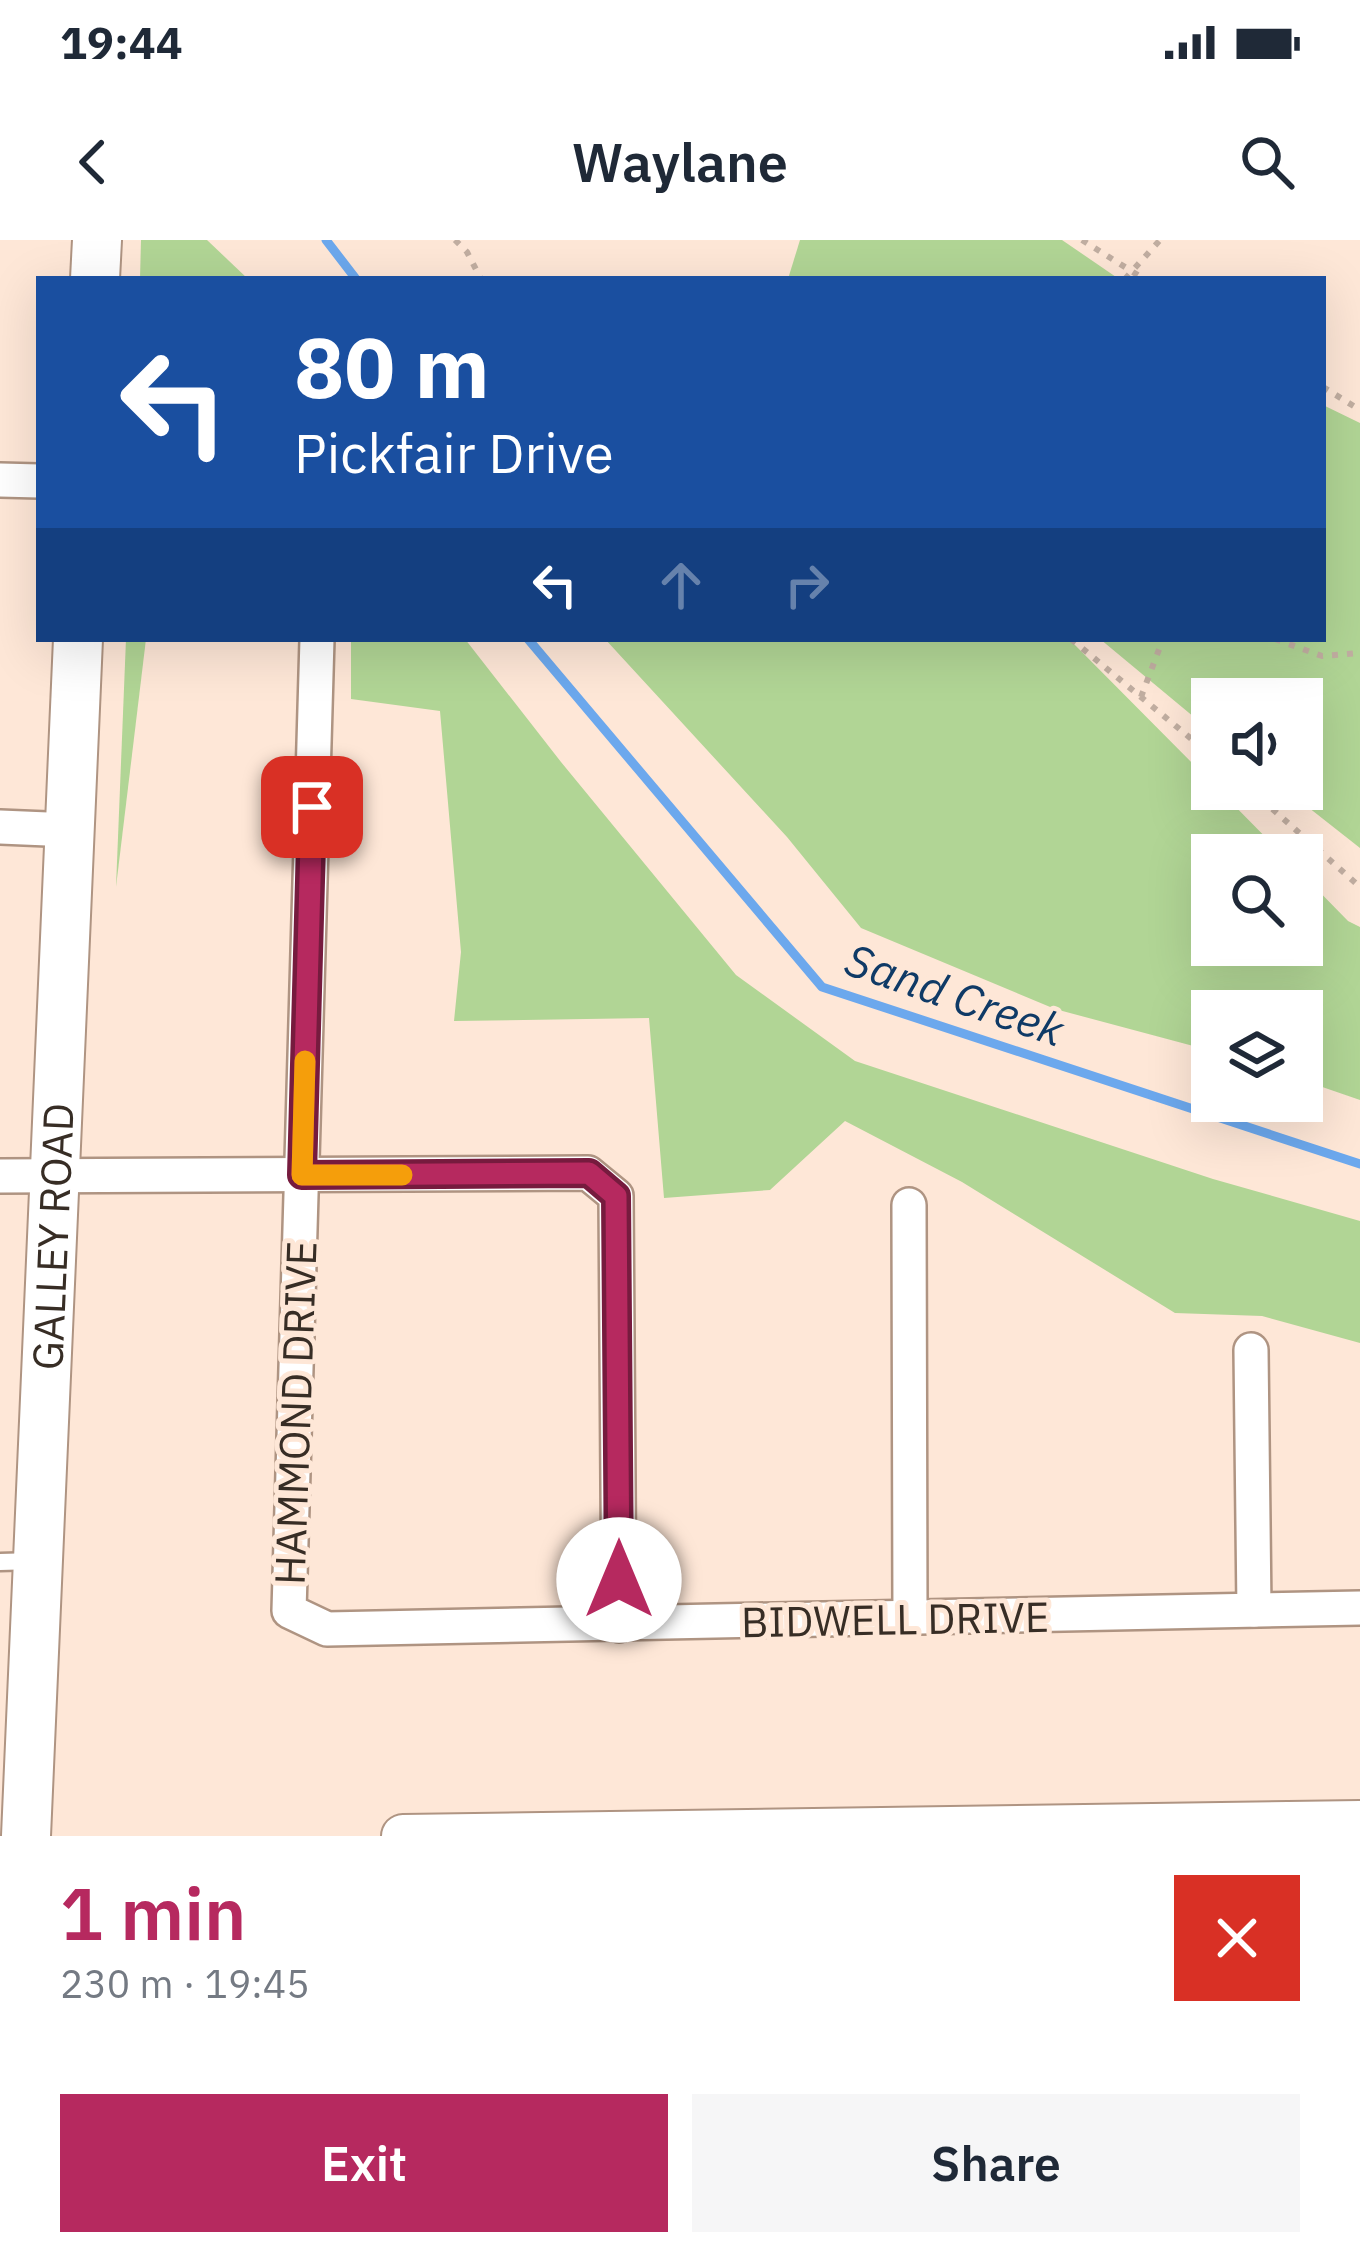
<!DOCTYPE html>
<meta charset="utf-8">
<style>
:root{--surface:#fff;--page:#f6f6f7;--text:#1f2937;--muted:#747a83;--accent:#b6295f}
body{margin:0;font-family:"IBM Plex Sans",sans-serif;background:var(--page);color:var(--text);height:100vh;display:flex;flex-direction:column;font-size:45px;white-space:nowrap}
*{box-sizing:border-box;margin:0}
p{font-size:39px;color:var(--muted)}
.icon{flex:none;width:66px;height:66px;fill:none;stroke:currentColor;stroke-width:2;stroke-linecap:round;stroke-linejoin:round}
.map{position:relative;height:1596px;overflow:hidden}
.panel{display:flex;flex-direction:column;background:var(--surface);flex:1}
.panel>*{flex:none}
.guide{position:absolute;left:36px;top:36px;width:1290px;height:366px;border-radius:0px;box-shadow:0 12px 48px #0002;background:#1a4fa0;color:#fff;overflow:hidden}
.tools{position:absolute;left:1191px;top:438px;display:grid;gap:24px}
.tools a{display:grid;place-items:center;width:132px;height:132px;border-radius:0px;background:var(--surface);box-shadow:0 12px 48px #0002;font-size:60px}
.pin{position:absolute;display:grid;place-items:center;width:102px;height:102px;color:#fff;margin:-51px;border-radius:24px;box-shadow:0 6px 18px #0006}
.me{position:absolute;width:132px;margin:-66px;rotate:0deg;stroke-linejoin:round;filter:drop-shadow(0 0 9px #0008)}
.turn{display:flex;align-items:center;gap:42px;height:252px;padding:0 60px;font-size:54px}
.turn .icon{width:156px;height:156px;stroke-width:2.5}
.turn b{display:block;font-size:84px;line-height:102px}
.lanes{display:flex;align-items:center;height:114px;padding:0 60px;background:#0003;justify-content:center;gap:60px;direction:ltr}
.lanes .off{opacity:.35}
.round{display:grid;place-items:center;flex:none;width:126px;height:126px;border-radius:0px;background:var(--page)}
.headline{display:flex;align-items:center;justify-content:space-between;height:204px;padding:0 60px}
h1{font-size:72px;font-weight:600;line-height:90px;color:var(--accent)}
.primary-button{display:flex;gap:24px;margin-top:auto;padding:24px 60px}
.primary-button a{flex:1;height:138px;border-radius:0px;background:var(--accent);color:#fff;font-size:48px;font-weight:600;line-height:138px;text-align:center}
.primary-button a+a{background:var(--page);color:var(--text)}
.status{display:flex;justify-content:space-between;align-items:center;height:84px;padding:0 60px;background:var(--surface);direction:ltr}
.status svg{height:33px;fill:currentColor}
header{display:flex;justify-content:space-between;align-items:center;height:156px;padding:0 60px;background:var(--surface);font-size:54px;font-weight:600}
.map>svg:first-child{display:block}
.green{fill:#b1d595}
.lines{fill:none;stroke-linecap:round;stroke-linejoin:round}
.stream{stroke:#6ca8ed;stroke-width:9}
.service-casing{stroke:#af9482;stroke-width:21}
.minor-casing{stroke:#af9482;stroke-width:38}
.tertiary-casing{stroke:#af9482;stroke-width:46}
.secondary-casing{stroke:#af9482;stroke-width:52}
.path{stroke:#c1aea1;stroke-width:6;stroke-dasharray:6 9;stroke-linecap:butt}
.service{stroke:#fff;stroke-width:16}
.minor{stroke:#fff;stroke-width:33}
.tertiary{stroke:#fff;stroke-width:42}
.secondary{stroke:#fff;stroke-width:48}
.route-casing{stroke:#761b3e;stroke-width:30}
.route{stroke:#b6295f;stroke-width:21}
.slow{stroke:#f59e0b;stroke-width:21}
.labels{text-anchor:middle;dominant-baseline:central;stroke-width:10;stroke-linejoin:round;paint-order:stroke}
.street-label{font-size:42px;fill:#372d25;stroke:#fee7d7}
.water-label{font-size:45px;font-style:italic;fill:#0f3a66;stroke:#fee7d7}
</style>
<div class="status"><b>19:44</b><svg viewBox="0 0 49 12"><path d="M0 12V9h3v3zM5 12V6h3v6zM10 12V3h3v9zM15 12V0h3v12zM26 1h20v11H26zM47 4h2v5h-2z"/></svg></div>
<header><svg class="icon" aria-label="back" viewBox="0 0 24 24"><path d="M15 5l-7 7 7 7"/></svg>Waylane<svg class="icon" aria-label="search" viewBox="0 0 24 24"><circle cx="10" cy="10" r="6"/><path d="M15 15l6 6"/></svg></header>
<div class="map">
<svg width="1360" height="1596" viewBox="0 0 1360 1596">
<rect width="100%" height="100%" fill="#fee7d7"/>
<g class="green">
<polygon points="141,0 207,0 248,39 140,39"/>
<polygon points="800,0 1062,0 1119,39 788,39"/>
<polygon points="1323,165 1360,183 1360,608 1285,549 1302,549 1302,459 1212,459 1212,492 1100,399 1323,399"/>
<polygon points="126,399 146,399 116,647"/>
<polygon points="351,399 465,399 561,522 736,735 855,821 1213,939 1360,981 1360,1103 1262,1076 1175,1073 962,942 845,881 770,950 664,958 649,778 454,781 461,712 440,471 351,459"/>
<polygon points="605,399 1069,399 1212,543 1212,549 1218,549 1283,615 1212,615 1212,705 1302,705 1302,634 1348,681 1360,687 1360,860 1302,840 1302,771 1212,771 1212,811 1055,769 861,688 787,597"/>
</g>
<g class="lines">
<g class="stream">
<polyline points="326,0 356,39"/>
<polyline points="528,399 822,747 1360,924"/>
</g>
<defs>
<polyline id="service" points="0,1322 35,1321"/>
<g id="minor">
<polyline points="0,240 39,241"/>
<polyline points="317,399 289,1371 327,1389 1360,1368"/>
<polyline points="0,587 71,590"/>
<polyline points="0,936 588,933 616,956 619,1385"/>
<polyline points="909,965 910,1379"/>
<polyline points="1251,1110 1254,1370"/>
</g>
<polyline id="tertiary" points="403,1596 1360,1582"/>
<g id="secondary">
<polyline points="95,39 97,0"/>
<path id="s1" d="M26,1596L78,399"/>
</g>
</defs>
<use href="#service" class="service-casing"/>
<use href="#minor" class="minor-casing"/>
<use href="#tertiary" class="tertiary-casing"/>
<use href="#secondary" class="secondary-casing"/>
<g class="path">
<polyline points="455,0 467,12 481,39"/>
<polyline points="1082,0 1144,39"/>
<polyline points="1125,39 1160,0"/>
<polyline points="1323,147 1360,170"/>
<polyline points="1071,399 1212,516"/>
<polyline points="1275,399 1322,416 1360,413"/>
<polyline points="1141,457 1163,399"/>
<polyline points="1250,549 1360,647"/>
</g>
<use href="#service" class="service"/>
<use href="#minor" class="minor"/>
<use href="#tertiary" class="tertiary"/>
<use href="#secondary" class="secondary"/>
</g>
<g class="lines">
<defs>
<polyline id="route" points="312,567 302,935 589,933 616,956 619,1340"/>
</defs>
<use href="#route" class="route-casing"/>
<use href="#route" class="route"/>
<polyline class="slow" points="305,821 302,935 402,935"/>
</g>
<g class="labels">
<g class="street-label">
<text stroke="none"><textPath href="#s1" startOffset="600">GALLEY ROAD</textPath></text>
<text transform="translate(295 1173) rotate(-88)">HAMMOND DRIVE</text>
<text transform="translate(895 1379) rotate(-1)">BIDWELL DRIVE</text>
</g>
<g class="water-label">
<text transform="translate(955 754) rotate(19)">Sand Creek</text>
</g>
</g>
</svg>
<div class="tools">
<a><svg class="icon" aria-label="sound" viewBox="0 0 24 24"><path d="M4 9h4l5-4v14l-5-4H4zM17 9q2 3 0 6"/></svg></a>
<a><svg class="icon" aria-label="search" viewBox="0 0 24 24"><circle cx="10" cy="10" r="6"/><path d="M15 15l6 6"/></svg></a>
<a><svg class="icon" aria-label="layers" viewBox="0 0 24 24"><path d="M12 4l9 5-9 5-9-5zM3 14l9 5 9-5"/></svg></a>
</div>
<div class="pin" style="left:312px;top:567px;background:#d93025"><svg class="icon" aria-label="arrive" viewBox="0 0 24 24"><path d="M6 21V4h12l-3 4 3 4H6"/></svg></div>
<svg class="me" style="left:619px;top:1340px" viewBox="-20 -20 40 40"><circle r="19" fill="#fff"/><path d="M0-13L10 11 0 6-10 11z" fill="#b6295f"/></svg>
<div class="guide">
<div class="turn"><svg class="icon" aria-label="left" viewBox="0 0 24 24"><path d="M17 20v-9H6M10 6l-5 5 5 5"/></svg><div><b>80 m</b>Pickfair Drive</div></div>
<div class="lanes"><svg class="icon" aria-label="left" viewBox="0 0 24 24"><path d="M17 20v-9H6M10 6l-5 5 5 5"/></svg><svg class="icon off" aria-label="ahead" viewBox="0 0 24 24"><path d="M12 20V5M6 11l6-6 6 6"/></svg><svg class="icon off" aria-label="right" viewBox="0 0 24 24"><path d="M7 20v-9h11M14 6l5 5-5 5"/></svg></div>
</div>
</div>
<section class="panel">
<div class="headline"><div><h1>1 min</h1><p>230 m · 19:45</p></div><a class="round" style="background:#d93025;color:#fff"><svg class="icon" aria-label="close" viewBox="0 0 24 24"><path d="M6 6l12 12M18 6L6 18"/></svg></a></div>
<div class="primary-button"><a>Exit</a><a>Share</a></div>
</section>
